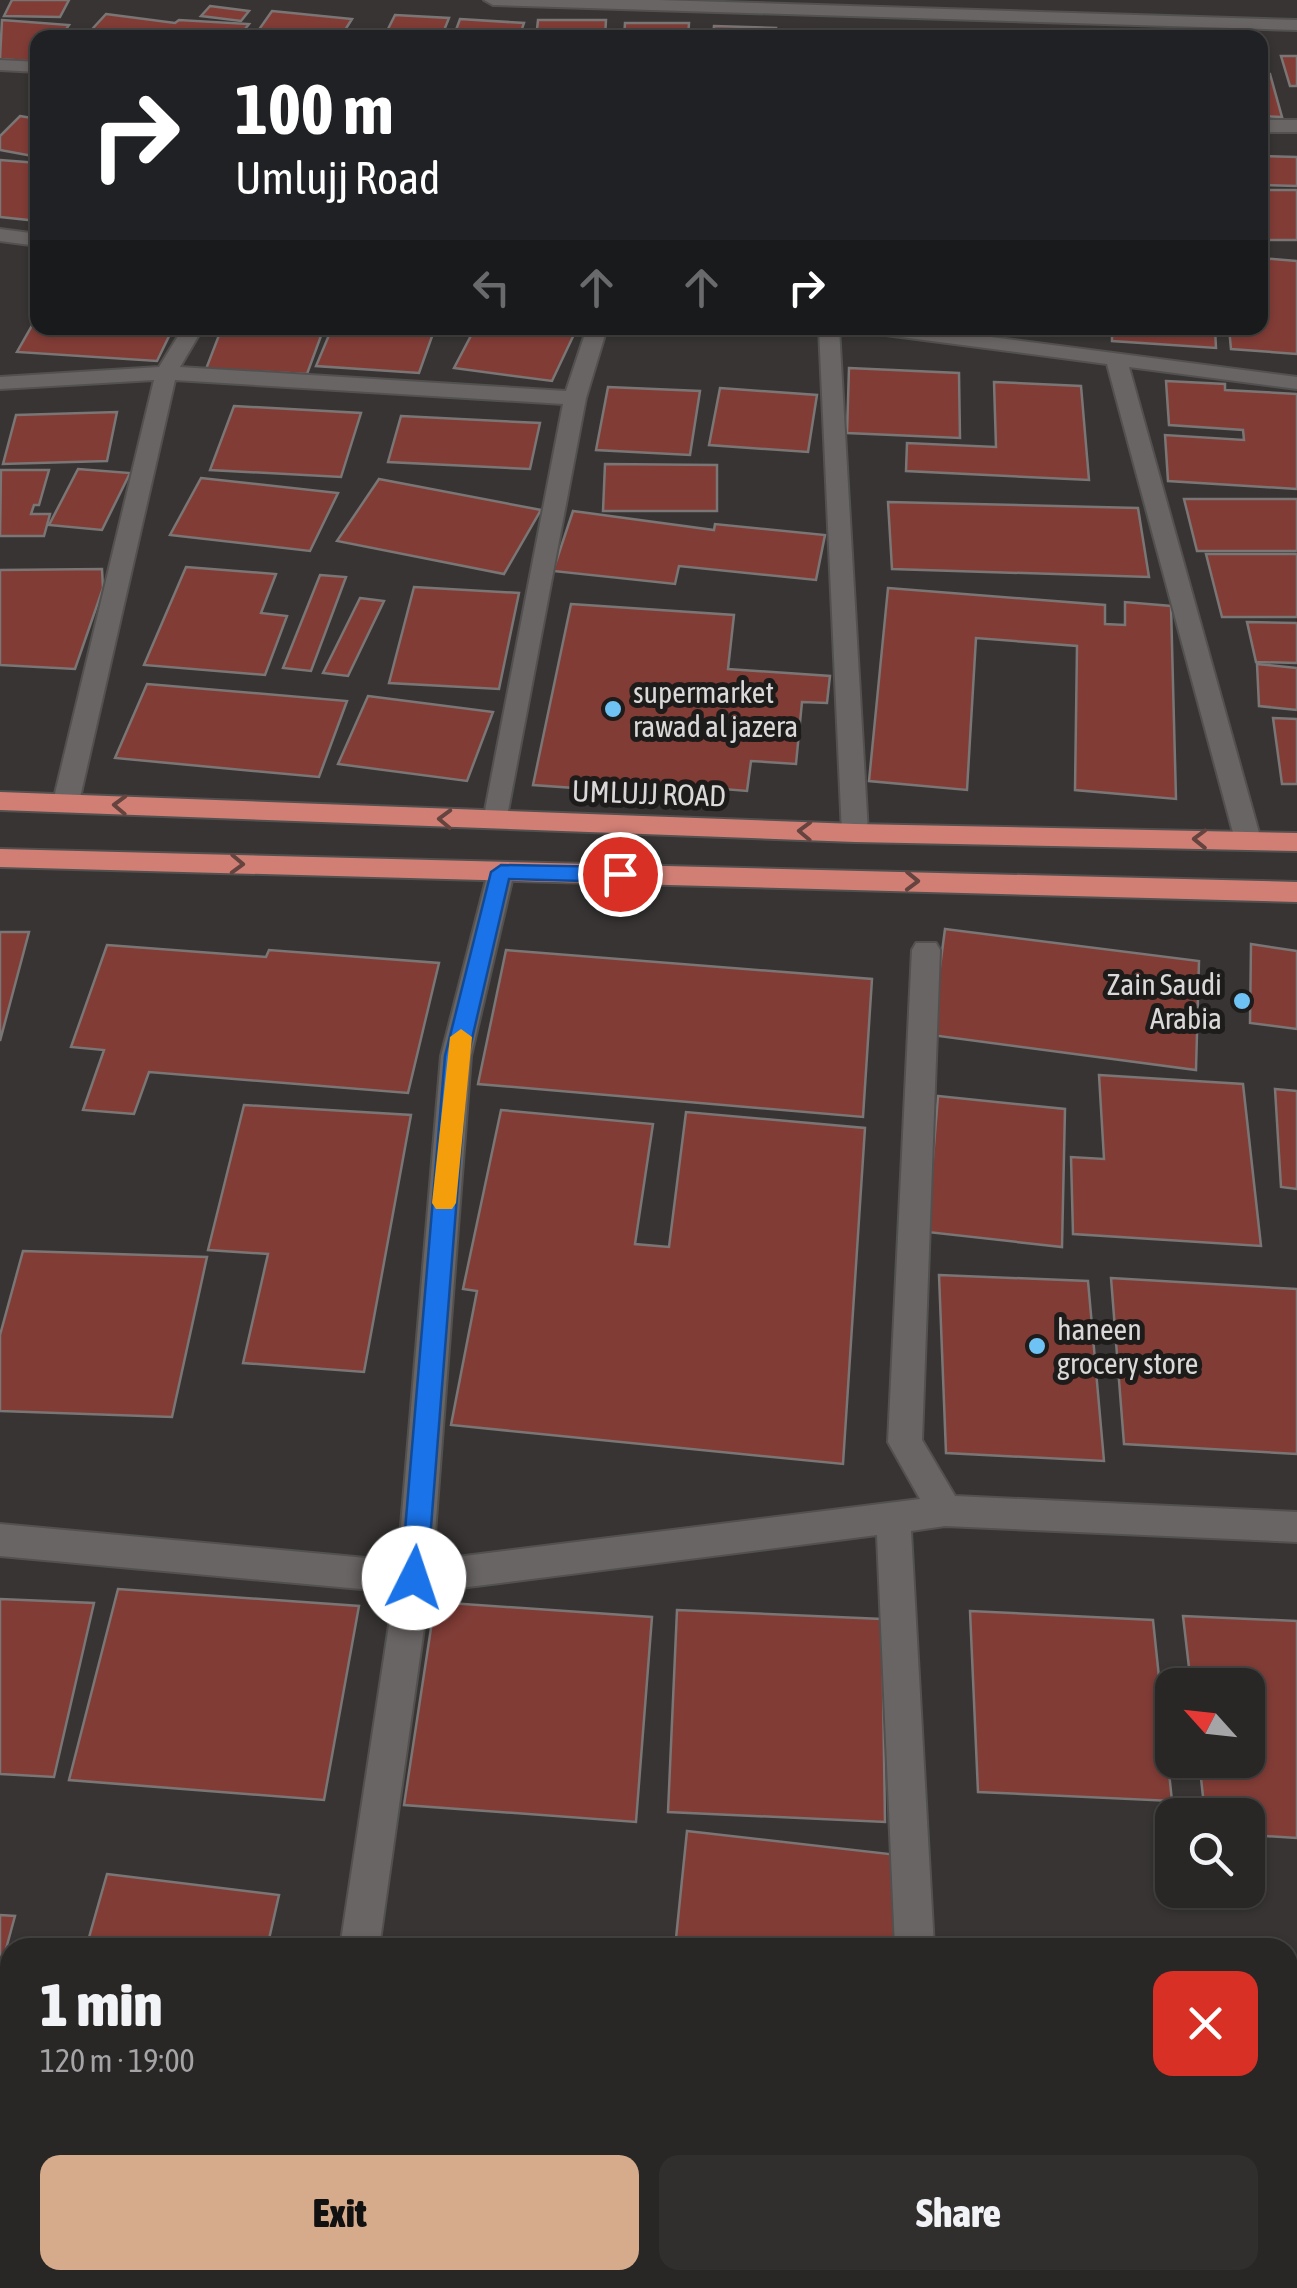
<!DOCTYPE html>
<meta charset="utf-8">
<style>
:root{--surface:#292726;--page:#312f2e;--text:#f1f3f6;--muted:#a5a5a7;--line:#454443;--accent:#d6ab8b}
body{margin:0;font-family:"Asap Condensed",sans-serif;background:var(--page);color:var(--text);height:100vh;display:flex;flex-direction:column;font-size:38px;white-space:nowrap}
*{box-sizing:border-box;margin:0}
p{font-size:32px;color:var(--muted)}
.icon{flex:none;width:55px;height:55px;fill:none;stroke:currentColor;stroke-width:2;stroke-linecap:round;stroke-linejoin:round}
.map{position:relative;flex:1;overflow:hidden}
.sheet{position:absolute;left:0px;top:1938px;width:1298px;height:352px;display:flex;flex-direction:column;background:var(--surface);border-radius:30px 30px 0 0;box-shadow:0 2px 8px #0004,0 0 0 2px var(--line)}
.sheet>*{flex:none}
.guide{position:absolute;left:30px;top:30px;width:1238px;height:305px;border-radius:20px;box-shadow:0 2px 8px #0004,0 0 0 2px var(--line);background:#202124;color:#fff;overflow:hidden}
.needle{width:65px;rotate:297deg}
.tools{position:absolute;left:1155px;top:1668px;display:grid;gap:20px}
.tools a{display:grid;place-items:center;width:110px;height:110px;border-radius:20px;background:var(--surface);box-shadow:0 2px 8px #0004,0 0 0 2px var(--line);font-size:50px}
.pin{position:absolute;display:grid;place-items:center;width:85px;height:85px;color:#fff;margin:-42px;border:5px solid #fff;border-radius:50%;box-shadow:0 2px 10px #0007}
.me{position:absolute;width:110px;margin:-55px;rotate:4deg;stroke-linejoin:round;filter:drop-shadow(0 0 8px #0008)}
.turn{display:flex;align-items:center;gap:35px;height:210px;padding:0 40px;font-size:45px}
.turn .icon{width:130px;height:130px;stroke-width:2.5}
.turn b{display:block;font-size:70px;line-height:85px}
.lanes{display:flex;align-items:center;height:95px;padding:0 40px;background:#0003;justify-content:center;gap:50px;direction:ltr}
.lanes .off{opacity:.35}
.round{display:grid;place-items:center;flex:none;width:105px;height:105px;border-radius:20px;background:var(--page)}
.overview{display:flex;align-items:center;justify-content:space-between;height:170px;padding:0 40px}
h1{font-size:60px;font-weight:800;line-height:75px}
.action{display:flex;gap:20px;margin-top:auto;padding:20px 40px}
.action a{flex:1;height:115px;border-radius:20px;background:var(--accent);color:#111;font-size:40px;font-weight:800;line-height:115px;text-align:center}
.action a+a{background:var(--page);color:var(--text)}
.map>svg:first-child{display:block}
.building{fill:#813c36;stroke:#7a7676;stroke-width:2.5}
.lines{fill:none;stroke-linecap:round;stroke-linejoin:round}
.minor-casing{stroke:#535050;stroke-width:4}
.highway-casing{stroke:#535050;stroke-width:4}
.minor{fill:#696564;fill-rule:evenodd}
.highway{fill:#d17f75;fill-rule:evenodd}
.oneway{stroke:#65443f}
.route{fill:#1a73e8;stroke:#114b97;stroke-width:2.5}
.slow{fill:#f59e0b}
.poi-dot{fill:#6fc2f4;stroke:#1d1c1b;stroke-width:4}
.labels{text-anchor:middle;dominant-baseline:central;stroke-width:10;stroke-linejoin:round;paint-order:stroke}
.poi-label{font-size:30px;fill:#dad8d8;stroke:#1d1c1b;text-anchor:start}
.street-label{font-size:30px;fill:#dad8d8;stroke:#1d1c1b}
</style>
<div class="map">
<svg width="1297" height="2288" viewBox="0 0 1297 2288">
<rect width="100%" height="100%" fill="#373433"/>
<g class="building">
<polygon points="12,0 69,0 60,17 4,16"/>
<polygon points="210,6 249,11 241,21 201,16"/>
<polygon points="272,11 352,19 340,38 253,38"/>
<polygon points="106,14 175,23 179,20 249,24 238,38 84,38"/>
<polygon points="395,15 449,18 441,38 384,37"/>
<polygon points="460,19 524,23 519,38 453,38"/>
<polygon points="2,20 69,25 60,38 38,38 38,62 0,59"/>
<polygon points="538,20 606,20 605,38 536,38"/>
<polygon points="625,23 689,23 688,38 624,38"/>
<polygon points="714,26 776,28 775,38 713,38"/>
<polygon points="1099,30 1149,31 1150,38 1101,38"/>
<polygon points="802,32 858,33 858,38 802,38"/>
<polygon points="1281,56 1297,56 1297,86 1290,86"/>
<polygon points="1260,74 1270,74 1282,117 1260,116"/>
<polygon points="20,116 38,119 38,157 0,150 0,136"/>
<polygon points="1260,156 1297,157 1297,186 1260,185"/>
<polygon points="0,160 38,163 38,221 0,217"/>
<rect x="1260" y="190" width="37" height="50"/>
<polygon points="1260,258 1297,261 1297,354 1231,349 1229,328 1260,328"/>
<polygon points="38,315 38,328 173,328 157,361 17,352"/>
<polygon points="332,328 435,328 419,373 316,366"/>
<polygon points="475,328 577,328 552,381 454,368"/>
<polygon points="1112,328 1215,328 1216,348 1112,341"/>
<polygon points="221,330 321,336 307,374 206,369"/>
<polygon points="849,368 959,373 960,438 847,433"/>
<polygon points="1166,381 1225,384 1225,390 1297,394 1297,489 1168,481 1165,435 1244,440 1243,430 1169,425"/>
<polygon points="994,382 1081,386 1089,480 906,471 907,443 996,447"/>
<polygon points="608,387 700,391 690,455 596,450"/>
<polygon points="720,388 817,395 808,452 709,445"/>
<polygon points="234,406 361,413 341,477 210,470"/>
<polygon points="117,412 107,461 3,464 16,415"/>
<polygon points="401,416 540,423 530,469 388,462"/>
<polygon points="605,464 717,465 717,511 603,511"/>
<polygon points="78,469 130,473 102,530 49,525"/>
<polygon points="1,470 49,470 39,505 34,505 31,514 50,514 44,536 0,536"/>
<polygon points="201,478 338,493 310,551 170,535"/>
<polygon points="379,479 541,510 504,574 337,541"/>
<polygon points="1184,499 1297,499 1297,551 1197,551"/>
<polygon points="888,502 1138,508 1149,577 892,569"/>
<polygon points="573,511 714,530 715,524 825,535 816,580 679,566 675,584 553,571"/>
<polygon points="1206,554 1297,554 1297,617 1222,617"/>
<polygon points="186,567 276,574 261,613 287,616 265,675 144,665"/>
<polygon points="102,569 103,588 75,669 0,665 0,570"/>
<polygon points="320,575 346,577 311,671 283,668"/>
<polygon points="414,587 519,593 499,689 389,683"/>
<polygon points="888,588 1105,605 1105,624 1125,625 1125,602 1171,606 1176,799 1075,790 1077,646 976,638 967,790 869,781"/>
<polygon points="360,598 384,601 348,676 323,673"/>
<polygon points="571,604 734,615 728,669 830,676 827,703 802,702 796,764 751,761 747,791 675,785 673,795 533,785"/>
<polygon points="1247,622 1297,623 1297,663 1256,662"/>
<polygon points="1257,664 1297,668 1297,710 1259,706"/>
<polygon points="147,684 347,701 319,777 115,758"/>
<polygon points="368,696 493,712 467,781 338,764"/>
<polygon points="1273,718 1297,719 1297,784 1282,784"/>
<polygon points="945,929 1199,961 1196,1070 931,1035"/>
<polygon points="0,932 29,932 0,1041"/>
<polygon points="1251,944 1297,951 1297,1029 1250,1023"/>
<polygon points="107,945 266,957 269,950 439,963 408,1093 149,1072 134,1114 83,1110 104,1050 71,1047"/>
<polygon points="506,950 872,979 863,1117 478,1084"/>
<polygon points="1099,1075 1243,1084 1261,1246 1073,1234 1071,1157 1104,1159"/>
<polygon points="1275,1089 1297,1091 1297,1189 1281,1187"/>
<polygon points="938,1096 1065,1109 1062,1247 927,1232"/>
<polygon points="244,1105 411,1115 364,1372 243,1363 268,1254 208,1250"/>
<polygon points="501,1110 653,1124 635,1244 669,1247 686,1112 865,1128 843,1464 451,1425 477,1291 463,1289"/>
<polygon points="23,1251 207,1257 172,1417 0,1411 0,1335"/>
<polygon points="939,1275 1088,1281 1104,1461 946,1453"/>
<polygon points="1111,1278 1297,1289 1297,1454 1124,1444"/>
<polygon points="118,1589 359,1606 324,1800 69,1780"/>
<polygon points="0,1599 94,1603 54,1777 0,1774"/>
<polygon points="435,1602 652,1617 636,1822 404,1805"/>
<polygon points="677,1610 882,1619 885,1822 668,1812"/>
<polygon points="970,1611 1153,1620 1172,1801 978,1792"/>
<polygon points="1183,1616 1297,1621 1297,1838 1248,1835 1248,1815 1205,1815 1199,1760 1248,1760 1248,1685 1191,1685"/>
<polygon points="687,1831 898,1855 894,1948 675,1948"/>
<polygon points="107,1874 279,1895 267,1948 86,1948"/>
<polygon points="0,1915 15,1916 0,1971"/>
<polygon points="31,2280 159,2280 243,2288 29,2288"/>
<rect x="1032" y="2280" width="192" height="8"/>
</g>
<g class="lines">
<defs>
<g id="minor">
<polygon points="484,0 659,0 1297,20 1297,30 493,5"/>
<polygon points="0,60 38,62 38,72 0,70"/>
<rect x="1260" y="120" width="37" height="12"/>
<polygon points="0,229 38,234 38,246 0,241"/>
<polygon points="183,328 203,328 180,367 566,391 587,328 607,328 586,398 505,827 487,827 483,821 563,404 175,380 79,802 75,808 57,808 53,802 154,380 0,389 0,377 159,367"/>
<polygon points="819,328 839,328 868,833 864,840 846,840 842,833"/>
<polygon points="868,328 922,328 1297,377 1297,389 1129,367 1261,840 1257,847 1239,847 1235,840 1107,364 878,334"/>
<polygon points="501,862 511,865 514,872 471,1056 433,1560 920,1499 888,1442 912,950 916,943 936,943 940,950 922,1440 955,1496 1297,1512 1297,1542 945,1526 911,1531 934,1948 895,1948 877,1535 429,1592 379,1948 340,1948 394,1592 0,1556 0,1524 398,1561 441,1056 488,872 491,865"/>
<polygon points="288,2280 330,2280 329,2288 287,2288"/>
<polygon points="910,2280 952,2280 953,2288 911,2288"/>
</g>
<g id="highway">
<polygon points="0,792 855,824 1297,833 1297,851 855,842 0,810"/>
<polygon points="0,849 1297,882 1297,902 0,867"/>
</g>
</defs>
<use href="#minor" class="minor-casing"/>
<use href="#highway" class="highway-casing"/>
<use href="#minor" class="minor"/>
<use href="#highway" class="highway"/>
</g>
<defs><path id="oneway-chevron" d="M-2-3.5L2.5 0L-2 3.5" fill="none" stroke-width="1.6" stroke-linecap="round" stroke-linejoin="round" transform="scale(2.5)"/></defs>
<g class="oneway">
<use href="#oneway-chevron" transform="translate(120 805) rotate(-178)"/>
<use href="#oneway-chevron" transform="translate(445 819) rotate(-178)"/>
<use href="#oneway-chevron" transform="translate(805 831) rotate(-178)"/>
<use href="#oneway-chevron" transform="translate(1200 839) rotate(-179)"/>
<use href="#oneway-chevron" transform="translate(237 864) rotate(2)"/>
<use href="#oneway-chevron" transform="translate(912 881) rotate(1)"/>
</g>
<polygon class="route" points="501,865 620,867 631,874 620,882 509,879 468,1056 427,1578 423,1587 414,1590 404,1587 401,1578 445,1056 491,872"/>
<polygon class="slow" points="461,1029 472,1037 456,1203 452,1209 436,1209 432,1203 450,1037"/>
<g class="poi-dot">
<circle cx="613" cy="709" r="10"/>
<circle cx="1242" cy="1001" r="10"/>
<circle cx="1037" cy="1346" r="10"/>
</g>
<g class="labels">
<g class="poi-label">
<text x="633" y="692">supermarket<tspan x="633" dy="34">rawad al jazera</tspan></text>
<text x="1222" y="984" text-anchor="end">Zain Saudi<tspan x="1222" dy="34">Arabia</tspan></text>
<text x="1057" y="1329">haneen<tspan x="1057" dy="34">grocery store</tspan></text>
</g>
<g class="street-label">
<text transform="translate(649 793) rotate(2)">UMLUJJ ROAD</text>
</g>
</g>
</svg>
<div class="tools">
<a><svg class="needle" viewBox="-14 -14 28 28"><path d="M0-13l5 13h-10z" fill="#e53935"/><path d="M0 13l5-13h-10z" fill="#a5a5a7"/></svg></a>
<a><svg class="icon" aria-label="search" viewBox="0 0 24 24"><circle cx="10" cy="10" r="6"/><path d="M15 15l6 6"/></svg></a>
</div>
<div class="pin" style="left:620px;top:874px;background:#d93025"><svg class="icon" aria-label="arrive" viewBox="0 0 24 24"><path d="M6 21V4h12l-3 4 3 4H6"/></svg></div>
<svg class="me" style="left:414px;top:1578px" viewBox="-20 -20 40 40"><circle r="19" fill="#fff"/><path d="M0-13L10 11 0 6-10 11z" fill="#1a73e8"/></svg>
<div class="guide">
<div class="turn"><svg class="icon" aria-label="right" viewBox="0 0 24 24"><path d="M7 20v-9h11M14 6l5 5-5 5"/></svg><div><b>100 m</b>Umlujj Road</div></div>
<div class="lanes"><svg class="icon off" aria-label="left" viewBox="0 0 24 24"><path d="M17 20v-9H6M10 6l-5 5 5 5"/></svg><svg class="icon off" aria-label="ahead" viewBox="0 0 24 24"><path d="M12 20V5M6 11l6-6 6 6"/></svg><svg class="icon off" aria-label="ahead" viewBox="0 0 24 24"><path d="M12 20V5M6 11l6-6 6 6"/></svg><svg class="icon" aria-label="right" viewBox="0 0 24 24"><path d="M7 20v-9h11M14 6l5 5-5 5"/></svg></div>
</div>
<section class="sheet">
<div class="overview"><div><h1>1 min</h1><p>120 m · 19:00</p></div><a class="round" style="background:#d93025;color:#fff"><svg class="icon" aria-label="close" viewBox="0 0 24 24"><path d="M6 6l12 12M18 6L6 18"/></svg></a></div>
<div class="action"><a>Exit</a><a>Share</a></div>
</section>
</div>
